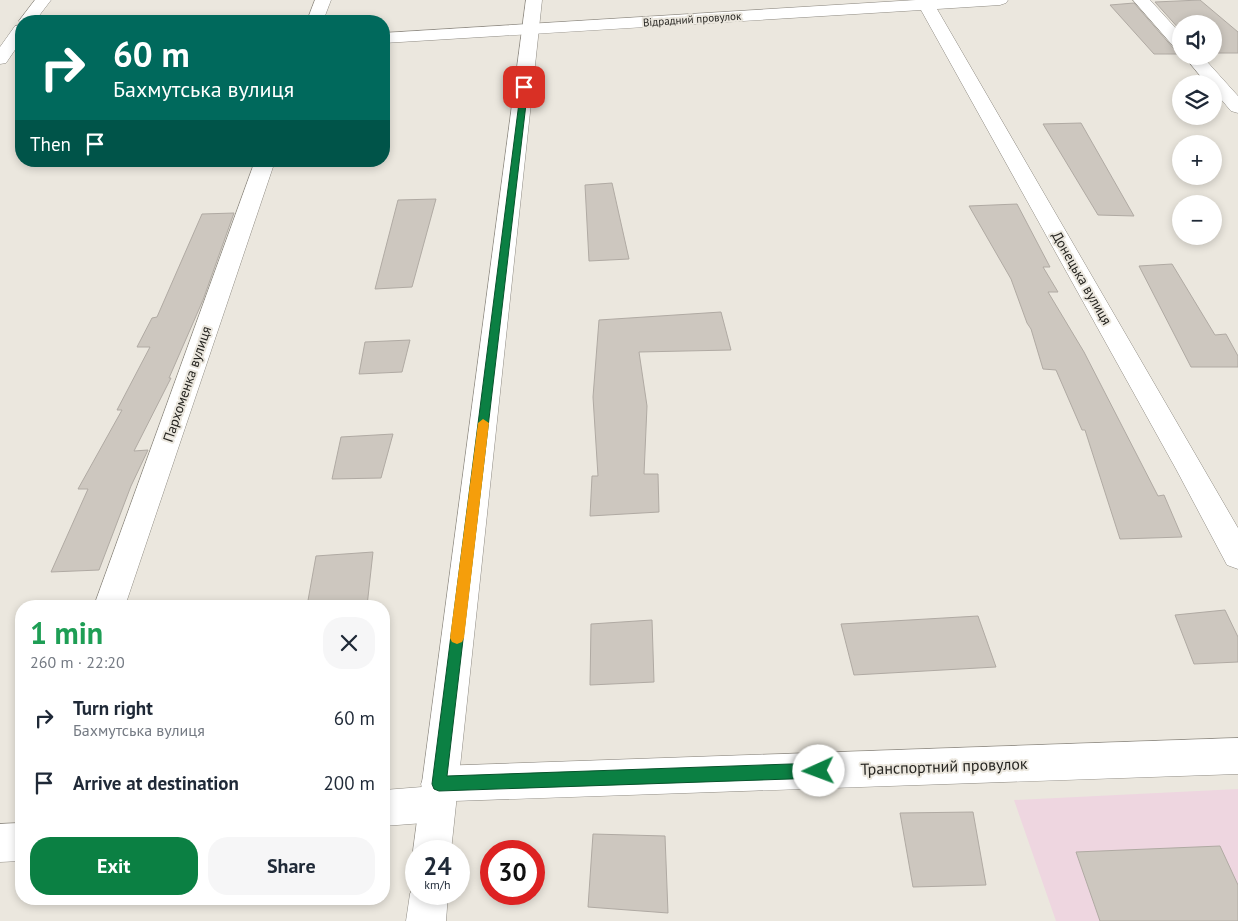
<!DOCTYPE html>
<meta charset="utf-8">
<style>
:root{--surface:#fff;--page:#f6f6f7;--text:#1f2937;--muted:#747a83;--accent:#0b8043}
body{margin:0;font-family:"PT Sans",sans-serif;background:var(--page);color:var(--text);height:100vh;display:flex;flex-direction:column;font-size:19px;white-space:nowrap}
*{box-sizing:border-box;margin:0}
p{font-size:16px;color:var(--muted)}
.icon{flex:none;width:28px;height:28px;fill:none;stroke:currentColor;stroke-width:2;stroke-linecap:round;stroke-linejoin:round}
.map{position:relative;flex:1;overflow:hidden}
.sheet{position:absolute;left:15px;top:600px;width:375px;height:305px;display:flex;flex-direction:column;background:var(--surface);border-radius:20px;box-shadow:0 2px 8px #0003}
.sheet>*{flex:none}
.guide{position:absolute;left:15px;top:15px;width:375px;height:152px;border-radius:20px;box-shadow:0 2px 8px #0003;background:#00695c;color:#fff;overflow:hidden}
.fabs{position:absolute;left:1172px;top:15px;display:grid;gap:10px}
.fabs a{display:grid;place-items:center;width:50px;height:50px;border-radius:50%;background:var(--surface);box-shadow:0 2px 8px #0003;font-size:25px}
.speed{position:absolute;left:405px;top:840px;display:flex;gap:10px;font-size:25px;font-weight:700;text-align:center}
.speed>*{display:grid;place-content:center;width:65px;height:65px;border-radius:50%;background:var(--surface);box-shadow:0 2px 8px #0003;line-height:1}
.speed small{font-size:12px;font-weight:400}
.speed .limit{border:8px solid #d22;background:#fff;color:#111}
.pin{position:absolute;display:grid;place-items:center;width:42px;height:42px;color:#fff;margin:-21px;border-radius:10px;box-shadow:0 2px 8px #0006}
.me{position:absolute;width:55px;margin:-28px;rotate:268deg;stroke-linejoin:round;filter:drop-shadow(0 0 4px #0008)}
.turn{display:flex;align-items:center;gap:18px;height:105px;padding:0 15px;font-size:22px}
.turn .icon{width:65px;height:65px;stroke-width:2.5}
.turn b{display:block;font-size:35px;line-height:42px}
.then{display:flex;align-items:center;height:48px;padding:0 15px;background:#0003;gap:10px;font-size:19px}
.round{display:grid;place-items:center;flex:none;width:52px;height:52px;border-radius:20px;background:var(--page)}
.head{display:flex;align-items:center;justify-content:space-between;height:85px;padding:0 15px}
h1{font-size:30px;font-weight:700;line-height:38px;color:#1e9e55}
.button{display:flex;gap:10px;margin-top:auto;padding:10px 15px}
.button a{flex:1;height:58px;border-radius:20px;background:var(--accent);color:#fff;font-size:20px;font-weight:700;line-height:58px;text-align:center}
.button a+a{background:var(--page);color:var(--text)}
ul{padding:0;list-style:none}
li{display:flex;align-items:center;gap:15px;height:65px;padding:0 15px}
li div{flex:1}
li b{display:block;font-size:19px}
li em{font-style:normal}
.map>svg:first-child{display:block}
.commercial{fill:#eed6e0}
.building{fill:#cdc7bf;stroke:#b0aaa3}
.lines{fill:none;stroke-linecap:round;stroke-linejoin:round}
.minor-casing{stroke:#8f8b83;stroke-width:1}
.tertiary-casing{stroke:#8f8b83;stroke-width:1}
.minor{fill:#fff;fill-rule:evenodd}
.tertiary{fill:#fff;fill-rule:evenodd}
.route{fill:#0b8043;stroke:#07532c}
.slow{fill:#f59e0b}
.labels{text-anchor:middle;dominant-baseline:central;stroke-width:4;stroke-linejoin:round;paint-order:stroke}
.far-street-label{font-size:11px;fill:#262521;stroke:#ebe7de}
.street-label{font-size:14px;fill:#262521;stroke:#ebe7de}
.near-street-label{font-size:16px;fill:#262521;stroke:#ebe7de}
</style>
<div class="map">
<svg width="1238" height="921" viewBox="0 0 1238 921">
<rect width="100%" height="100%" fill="#ebe7de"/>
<polygon class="commercial" points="1238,789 1238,921 1056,921 1014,800"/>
<g class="building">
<polygon points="1200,0 1238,32 1238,53 1214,53 1214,24 1181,24 1181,31 1155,2"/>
<polygon points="1134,3 1174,49 1181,51 1181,54 1154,54 1110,5"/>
<polygon points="1081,123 1134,216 1098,215 1043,124"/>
<polygon points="612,183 629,259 589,261 585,185"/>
<polygon points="436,199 412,287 375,289 398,200"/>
<polygon points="1017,204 1050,267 1043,267 1058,292 1048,292 1084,352 1158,496 1164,495 1182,537 1120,539 1085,430 1082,430 1056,370 1043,369 1031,329 1027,323 1011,279 969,206"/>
<polygon points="234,213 203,300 169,378 171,378 134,451 148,450 131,486 99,570 51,572 88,489 78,489 122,410 117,410 150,347 137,347 152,318 157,317 202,214"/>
<polygon points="1172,264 1215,335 1226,334 1238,356 1238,367 1191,367 1139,266"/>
<polygon points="721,312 731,350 639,352 647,406 644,474 658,474 659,512 590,516 592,476 598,476 593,397 599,320"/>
<polygon points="410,340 402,372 359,374 365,342"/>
<polygon points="393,434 381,478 332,479 341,437"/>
<polygon points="373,552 367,606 307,606 316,556"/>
<polygon points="1225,610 1238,637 1238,662 1194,664 1175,615"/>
<polygon points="978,616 996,667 854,675 841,624"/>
<polygon points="652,620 654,682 590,685 591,624"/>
<polygon points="973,812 986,885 913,887 900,813"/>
<polygon points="593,834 665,836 668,913 588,907"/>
<polygon points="1220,846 1238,885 1238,921 1100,921 1076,852"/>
</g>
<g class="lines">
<defs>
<g id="minor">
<polygon points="35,0 51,0 35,21 21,21 21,24 19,21"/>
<polygon points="315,0 331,0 323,21 307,21"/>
<polygon points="916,0 1008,0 1006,3 1000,5 937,9 1238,528 1238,569 1227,565 1176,469 921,10 384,43 384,33"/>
<polygon points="1133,0 1150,0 1181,34 1181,49 1175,48"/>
<polygon points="21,25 21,41 6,63 0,64 0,47 15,26"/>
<polygon points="1184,56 1202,56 1238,96 1238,113 1231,111 1214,91 1214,84 1207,84"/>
<polygon points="255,161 275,161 125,606 94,606"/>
<polygon points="1238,738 1238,774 454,801 455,804 450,817 437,822 384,826 384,790 422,787 421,784 426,771 439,766"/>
<polygon points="21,823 21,861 0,862 0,824"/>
</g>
<g id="tertiary">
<polygon points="526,0 542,0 451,851 416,851 416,858 413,851"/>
<polygon points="416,880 416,894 448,894 446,921 406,921 410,894"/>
</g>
</defs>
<use href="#minor" class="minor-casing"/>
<use href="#tertiary" class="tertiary-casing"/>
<use href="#minor" class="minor"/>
<use href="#tertiary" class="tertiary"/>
</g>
<polygon class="route" points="524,85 528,87 447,776 819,763 824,766 826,771 824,776 819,778 439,791 434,789 432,784 521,87"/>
<polygon class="slow" points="483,419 489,423 464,638 462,642 457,644 452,642 450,638 478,423"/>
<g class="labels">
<g class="far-street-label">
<text transform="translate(692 19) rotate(-4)">Відрадний провулок</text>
</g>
<g class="street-label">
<text transform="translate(1082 278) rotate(60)">Донецька вулиця</text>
<text transform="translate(187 384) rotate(-71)">Пархоменка вулиця</text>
</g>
<g class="near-street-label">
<text transform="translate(944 766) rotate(-2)">Транспортний провулок</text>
</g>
</g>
</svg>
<div class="fabs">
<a><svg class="icon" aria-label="sound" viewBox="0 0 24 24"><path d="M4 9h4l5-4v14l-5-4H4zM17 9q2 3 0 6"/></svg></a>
<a><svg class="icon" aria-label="layers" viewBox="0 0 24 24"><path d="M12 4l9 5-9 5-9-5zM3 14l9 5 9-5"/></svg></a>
<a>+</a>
<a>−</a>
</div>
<div class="speed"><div>24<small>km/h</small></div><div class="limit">30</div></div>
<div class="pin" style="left:524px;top:87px;background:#d93025"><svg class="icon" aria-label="arrive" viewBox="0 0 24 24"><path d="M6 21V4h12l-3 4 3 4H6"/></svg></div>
<svg class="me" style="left:819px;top:771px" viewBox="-20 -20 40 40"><circle r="19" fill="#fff"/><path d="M0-13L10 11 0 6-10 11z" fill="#0b8043"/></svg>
<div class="guide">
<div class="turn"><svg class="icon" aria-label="right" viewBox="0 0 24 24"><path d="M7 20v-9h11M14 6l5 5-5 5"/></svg><div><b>60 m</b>Бахмутська вулиця</div></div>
<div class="then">Then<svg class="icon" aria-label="arrive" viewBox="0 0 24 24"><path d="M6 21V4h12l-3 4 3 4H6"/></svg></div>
</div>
<section class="sheet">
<div class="head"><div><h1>1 min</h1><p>260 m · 22:20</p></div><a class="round"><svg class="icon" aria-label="close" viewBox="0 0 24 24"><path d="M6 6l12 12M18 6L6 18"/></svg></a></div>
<ul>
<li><svg class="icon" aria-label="right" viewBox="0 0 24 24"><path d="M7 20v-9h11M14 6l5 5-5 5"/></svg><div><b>Turn right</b><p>Бахмутська вулиця</p></div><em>60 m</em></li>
<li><svg class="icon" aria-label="arrive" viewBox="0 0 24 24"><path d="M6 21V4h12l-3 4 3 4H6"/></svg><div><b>Arrive at destination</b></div><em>200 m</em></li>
</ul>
<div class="button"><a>Exit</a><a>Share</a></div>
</section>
</div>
